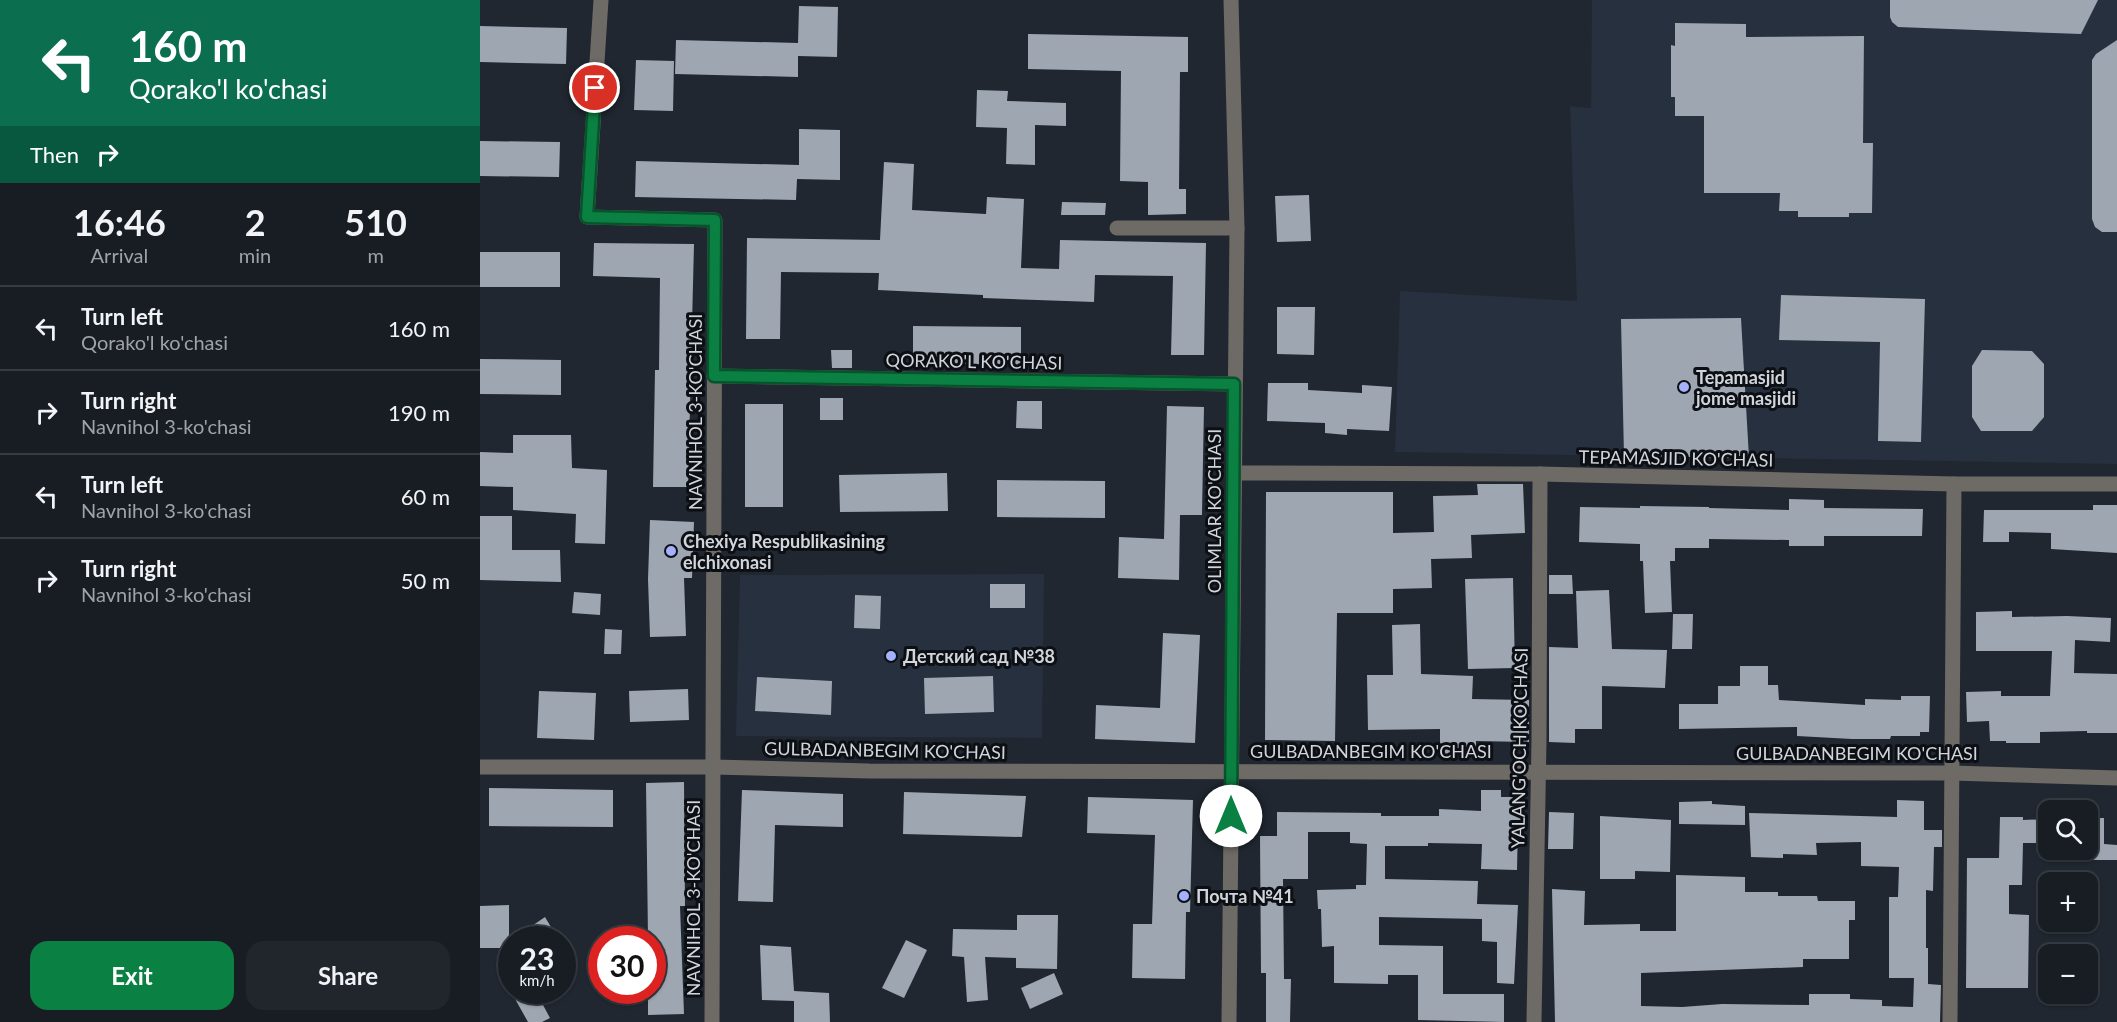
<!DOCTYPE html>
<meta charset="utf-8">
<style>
:root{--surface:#181d24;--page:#21262c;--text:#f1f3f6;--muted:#9fa2a6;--line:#363b41;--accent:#0b8043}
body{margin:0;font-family:Lato,sans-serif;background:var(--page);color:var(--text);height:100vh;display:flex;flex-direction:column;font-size:22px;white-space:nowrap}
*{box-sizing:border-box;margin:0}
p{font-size:20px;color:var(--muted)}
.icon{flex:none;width:33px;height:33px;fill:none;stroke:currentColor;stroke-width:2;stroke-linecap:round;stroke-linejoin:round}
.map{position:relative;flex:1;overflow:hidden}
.panel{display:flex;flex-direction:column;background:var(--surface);width:480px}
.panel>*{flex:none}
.hud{background:#0b6e4f;color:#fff;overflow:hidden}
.fabs{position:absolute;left:1558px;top:800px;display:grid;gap:12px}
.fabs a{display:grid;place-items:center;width:60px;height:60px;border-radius:12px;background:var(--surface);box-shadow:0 2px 4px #0004,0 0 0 2px var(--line);font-size:30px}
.speed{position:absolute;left:18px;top:926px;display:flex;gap:12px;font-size:30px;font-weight:700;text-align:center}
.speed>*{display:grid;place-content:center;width:78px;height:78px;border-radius:50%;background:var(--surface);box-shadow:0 2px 4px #0004,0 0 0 2px var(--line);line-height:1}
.speed small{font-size:15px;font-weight:400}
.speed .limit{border:9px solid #d22;background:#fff;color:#111}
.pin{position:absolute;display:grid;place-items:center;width:51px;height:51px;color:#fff;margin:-26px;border:3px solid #fff;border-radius:50%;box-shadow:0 2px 6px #0007}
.me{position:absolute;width:66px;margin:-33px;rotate:0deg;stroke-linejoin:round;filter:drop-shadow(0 0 4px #0008)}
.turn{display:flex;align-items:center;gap:21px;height:126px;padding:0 30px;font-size:27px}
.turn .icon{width:78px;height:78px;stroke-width:2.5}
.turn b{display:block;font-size:42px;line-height:51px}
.then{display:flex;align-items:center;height:57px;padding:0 30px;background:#0003;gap:12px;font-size:22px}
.eta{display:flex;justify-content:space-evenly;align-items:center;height:102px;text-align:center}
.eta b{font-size:36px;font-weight:700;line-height:42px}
.cta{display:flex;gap:12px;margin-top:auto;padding:12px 30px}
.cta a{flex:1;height:69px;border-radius:18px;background:var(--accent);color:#fff;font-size:24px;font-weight:700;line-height:69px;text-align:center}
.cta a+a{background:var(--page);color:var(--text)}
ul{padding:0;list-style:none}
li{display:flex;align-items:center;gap:18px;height:84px;padding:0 30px;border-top:2px solid var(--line)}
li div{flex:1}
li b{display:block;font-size:22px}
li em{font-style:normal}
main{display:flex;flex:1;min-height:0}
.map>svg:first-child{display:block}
.built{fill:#26303e}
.building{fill:#9ea6b2}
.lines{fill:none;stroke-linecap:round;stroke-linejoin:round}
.minor{stroke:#6e6a66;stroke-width:15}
.route-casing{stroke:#07532c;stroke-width:15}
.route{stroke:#0b8043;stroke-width:10}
.poi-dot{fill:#a5b1fc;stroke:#0c0f13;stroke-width:2}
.labels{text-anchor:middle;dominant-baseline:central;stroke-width:6;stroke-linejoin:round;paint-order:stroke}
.street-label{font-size:18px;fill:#d1d5db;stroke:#0c0f13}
.poi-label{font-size:18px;font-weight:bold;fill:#d1d5db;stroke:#0c0f13;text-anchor:start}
</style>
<main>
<section class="panel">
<div class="hud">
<div class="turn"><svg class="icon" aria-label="left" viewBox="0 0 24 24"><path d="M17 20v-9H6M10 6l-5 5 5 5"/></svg><div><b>160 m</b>Qorako'l ko'chasi</div></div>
<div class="then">Then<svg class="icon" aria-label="right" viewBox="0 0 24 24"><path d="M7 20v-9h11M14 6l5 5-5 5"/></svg></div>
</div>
<div class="eta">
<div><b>16:46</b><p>Arrival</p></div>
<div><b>2</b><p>min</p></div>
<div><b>510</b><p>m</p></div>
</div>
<ul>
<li><svg class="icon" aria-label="left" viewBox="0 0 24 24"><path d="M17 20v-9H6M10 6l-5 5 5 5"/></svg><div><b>Turn left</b><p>Qorako'l ko'chasi</p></div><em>160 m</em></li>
<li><svg class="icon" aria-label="right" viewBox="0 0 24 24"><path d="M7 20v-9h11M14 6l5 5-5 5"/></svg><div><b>Turn right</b><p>Navnihol 3-ko'chasi</p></div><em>190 m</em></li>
<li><svg class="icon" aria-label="left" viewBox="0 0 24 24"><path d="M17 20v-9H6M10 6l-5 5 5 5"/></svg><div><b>Turn left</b><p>Navnihol 3-ko'chasi</p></div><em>60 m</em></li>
<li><svg class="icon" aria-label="right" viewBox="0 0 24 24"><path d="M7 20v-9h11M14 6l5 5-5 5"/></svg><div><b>Turn right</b><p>Navnihol 3-ko'chasi</p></div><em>50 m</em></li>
</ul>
<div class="cta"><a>Exit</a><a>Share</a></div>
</section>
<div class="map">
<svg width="1637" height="1022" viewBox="0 0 1637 1022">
<rect width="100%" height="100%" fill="#202730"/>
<g class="built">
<polygon points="1112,0 1637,0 1637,464 915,452 920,291 1097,301 1090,106 1111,108"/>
<polygon points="564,574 562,738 256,736 260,575"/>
</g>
<g class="building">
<polygon points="1410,0 1618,0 1601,34 1418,27 1412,22 1410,17"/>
<polygon points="319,6 358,7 357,57 318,56 318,77 195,74 196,40 318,43"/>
<polygon points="1195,23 1266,24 1266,37 1384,36 1383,143 1393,143 1392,213 1369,213 1369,217 1318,217 1318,211 1299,211 1300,193 1224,193 1224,116 1195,116 1195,97 1191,97 1191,45 1195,46"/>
<polygon points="0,26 87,28 86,64 0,62"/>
<polygon points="548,34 708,37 708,72 700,72 699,189 706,189 706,214 668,215 668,182 640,181 641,71 548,69"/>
<polygon points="1637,40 1637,232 1622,232 1615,227 1612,219 1612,60 1616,54"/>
<polygon points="156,60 194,61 193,111 154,110"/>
<polygon points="497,90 528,91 527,101 586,103 586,126 555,125 555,165 526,164 527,128 496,127"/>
<polygon points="319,129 360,130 360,180 317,179 316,200 155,197 156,161 319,165"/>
<polygon points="0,141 80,142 79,177 0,176"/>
<polygon points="404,162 434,164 432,210 506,214 507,197 544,199 541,268 579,269 580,240 726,243 724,355 691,355 693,276 615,275 614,302 503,298 503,295 398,290 399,273 301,272 300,339 266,339 267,238 400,240"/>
<polygon points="829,195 831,241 797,242 795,196"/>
<polygon points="582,202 626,203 625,215 581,215"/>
<polygon points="114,243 214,244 208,487 173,487 175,370 179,370 180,278 113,276"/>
<rect x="0" y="252" width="80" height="35"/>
<polygon points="1301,295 1445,299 1441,442 1398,441 1400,342 1299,340"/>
<polygon points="797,307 835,307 834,355 797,354"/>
<polygon points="1261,318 1269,458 1144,456 1141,319"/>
<polygon points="433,326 541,327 541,365 433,363"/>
<polygon points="351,350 372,350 372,368 352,368"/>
<polygon points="1502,350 1552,351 1564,364 1564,417 1552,431 1501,431 1492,417 1492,366"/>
<polygon points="0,359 81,360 81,395 0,394"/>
<polygon points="788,383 828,383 828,390 882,393 882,385 912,387 909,431 867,429 867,435 845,433 845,423 787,421"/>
<rect x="340" y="398" width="23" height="22"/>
<polygon points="537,401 562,401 562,429 536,428"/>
<rect x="265" y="404" width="38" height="103"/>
<polygon points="687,406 724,407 722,515 700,515 699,580 638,578 639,537 684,539"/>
<polygon points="33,435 91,435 92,468 127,470 125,544 95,543 96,514 33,510 33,487 0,486 0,452 33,453"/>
<polygon points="467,473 468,511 360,512 359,475"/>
<polygon points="517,480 625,481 625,518 517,517"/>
<polygon points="997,484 1043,484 1045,533 991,535 992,558 951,559 952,588 913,589 913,613 857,613 855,741 785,740 786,492 913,492 913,533 954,532 953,496 998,495"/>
<polygon points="1309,499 1344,500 1344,508 1443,509 1442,536 1344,536 1344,546 1309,546 1309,540 1229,539 1229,548 1195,548 1195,561 1190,561 1192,612 1165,613 1163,561 1160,561 1160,544 1099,542 1100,507 1160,508 1160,506 1229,507 1229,508 1309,510"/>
<polygon points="1613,505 1637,505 1637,553 1571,549 1571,533 1529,532 1529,542 1503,542 1504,510 1613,510"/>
<polygon points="0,516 32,516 32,550 80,550 81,582 0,580"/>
<polygon points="170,520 214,522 212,578 204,578 206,636 170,637 168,579"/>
<polygon points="1069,575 1092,575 1093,594 1069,594"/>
<polygon points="1033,578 1035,668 988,669 985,579"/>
<rect x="510" y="584" width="35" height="24"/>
<polygon points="1129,590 1132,649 1187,650 1185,688 1122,686 1122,729 1095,729 1095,743 1069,742 1069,647 1098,648 1096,591"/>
<polygon points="94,592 121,594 120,615 92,613"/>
<polygon points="375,595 401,596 400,629 374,628"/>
<polygon points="1532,611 1532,617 1587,616 1631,618 1630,642 1595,640 1594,673 1637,674 1637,733 1607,733 1607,731 1560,732 1560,743 1526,743 1526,741 1510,741 1509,721 1487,722 1486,692 1521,691 1521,696 1570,696 1572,651 1496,651 1496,612"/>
<polygon points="1193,614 1213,614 1212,649 1192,649"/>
<polygon points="940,624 941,674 993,676 992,699 1049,700 1049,742 996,741 996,755 960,754 960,729 888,730 887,675 913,675 912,625"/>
<polygon points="125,629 142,630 141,654 124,654"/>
<polygon points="683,633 720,635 715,743 615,739 616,705 680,708"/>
<polygon points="1260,666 1288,666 1288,685 1298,685 1299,700 1385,705 1385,699 1421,700 1421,696 1450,696 1449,732 1440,732 1440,736 1411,736 1410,739 1372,739 1317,736 1317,727 1199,729 1199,704 1238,704 1238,686 1260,686"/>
<polygon points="513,676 514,712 445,714 444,678"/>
<polygon points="277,677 352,681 351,715 275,711"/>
<polygon points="208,689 209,720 150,722 149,691"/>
<polygon points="59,691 116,693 114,740 57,738"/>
<polygon points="204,782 205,906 200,906 204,1014 168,1015 168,990 172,990 172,939 168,939 166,783"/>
<polygon points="9,788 133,790 133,827 9,826"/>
<polygon points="262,790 363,794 363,827 295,825 293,902 258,901"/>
<polygon points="1001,790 1021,790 1021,797 1042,797 1041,821 1038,821 1037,870 1001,869 1002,844 948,843 948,846 905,846 905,879 998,881 997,904 1038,905 1034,984 1017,983 1017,942 1002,941 1002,919 899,917 899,945 963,946 963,994 1024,994 1024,1022 938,1020 938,975 908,975 908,984 854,983 854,946 842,947 841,909 838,909 837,890 876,889 876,885 886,885 887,844 870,843 870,832 828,832 828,879 803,879 804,979 811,979 810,1022 786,1022 786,973 781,973 780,836 797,836 797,812 901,813 901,816 959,816 959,809 1001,811"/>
<polygon points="424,792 546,796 542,837 423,834"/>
<polygon points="608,797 713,800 710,912 706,912 705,979 652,978 653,924 672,924 675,835 607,833"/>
<polygon points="1417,800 1444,801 1444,830 1462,830 1462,847 1454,847 1453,891 1446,890 1446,948 1448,948 1448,984 1461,985 1460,1022 1075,1022 1072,889 1105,891 1104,925 1160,924 1160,931 1196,931 1196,875 1265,877 1265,892 1298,892 1298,896 1337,896 1338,901 1375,901 1375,920 1369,920 1369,959 1323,959 1323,967 1161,973 1161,1006 1202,1007 1242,1004 1329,1005 1329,994 1370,994 1370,999 1402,1000 1402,1006 1433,1007 1434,978 1409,978 1409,897 1418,897 1419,867 1381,866 1381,842 1336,843 1337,855 1303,854 1303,858 1271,857 1269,813 1417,817"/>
<polygon points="1232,801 1232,804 1265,806 1265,825 1199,824 1199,802"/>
<polygon points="1069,812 1094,813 1093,849 1068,849"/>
<polygon points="1120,816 1191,820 1190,872 1155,871 1155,879 1120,879"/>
<polygon points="1520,817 1543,817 1543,820 1569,819 1569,843 1543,843 1542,885 1529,885 1529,914 1549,915 1548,988 1486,988 1487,858 1519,858"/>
<polygon points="1608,818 1624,818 1624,844 1637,845 1637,860 1608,860"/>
<polygon points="29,905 29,948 0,948 0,906"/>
<polygon points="537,915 578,915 577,969 536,968 536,958 505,957 508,1000 487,1002 484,957 472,956 473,929 537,930"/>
<polygon points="65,917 78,939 33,939"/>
<polygon points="426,940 447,950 424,998 402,988"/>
<polygon points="280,945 311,947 314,991 349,993 350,1022 314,1022 314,1001 282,1000"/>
<polygon points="574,973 583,994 550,1009 541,988"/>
<polygon points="30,990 55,990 70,1018 62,1022 48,1022"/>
</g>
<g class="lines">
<g class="minor">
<polyline points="121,0 107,217 235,220 232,1022"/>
<polyline points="637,228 757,228"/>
<polyline points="234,376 754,384"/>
<polyline points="754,473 1060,474 1474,484 1637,484"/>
<polyline points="0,767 233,767 389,771 1472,773 1637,778"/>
<polyline points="749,1022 757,228 751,0"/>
<polyline points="1054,1022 1059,740 1060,474"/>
<polyline points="1470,1022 1474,484"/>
</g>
</g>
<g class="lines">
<defs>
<polyline id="route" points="115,88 107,217 235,220 234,376 754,384 751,816"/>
</defs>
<use href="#route" class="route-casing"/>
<use href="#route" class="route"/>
</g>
<g class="poi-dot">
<circle cx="1204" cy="387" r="6"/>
<circle cx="191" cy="551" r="6"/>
<circle cx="411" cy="656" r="6"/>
<circle cx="704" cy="896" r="6"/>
</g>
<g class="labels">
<g class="street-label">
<text transform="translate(494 361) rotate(1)">QORAKO'L KO'CHASI</text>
<text transform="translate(215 412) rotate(-90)">NAVNIHOL 3-KO'CHASI</text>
<text transform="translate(1196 458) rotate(1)">TEPAMASJID KO'CHASI</text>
<text transform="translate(734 511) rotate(-90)">OLIMLAR KO'CHASI</text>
<text transform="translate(1039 748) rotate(-89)">YALANG'OCH KO'CHASI</text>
<text transform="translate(405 750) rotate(1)">GULBADANBEGIM KO'CHASI</text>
<text x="891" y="751">GULBADANBEGIM KO'CHASI</text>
<text x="1377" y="753">GULBADANBEGIM KO'CHASI</text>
<text transform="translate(213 898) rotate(-90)">NAVNIHOL 3-KO'CHASI</text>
</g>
<g class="poi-label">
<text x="1216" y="377">Tepamasjid<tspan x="1216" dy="21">jome masjidi</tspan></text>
<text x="203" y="541">Chexiya Respublikasining<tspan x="203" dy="21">elchixonasi</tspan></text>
<text x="423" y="656">Детский сад №38</text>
<text x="716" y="896">Почта №41</text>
</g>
</g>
</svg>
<div class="fabs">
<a><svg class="icon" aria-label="search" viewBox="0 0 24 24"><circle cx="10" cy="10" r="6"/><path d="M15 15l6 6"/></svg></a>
<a>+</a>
<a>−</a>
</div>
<div class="speed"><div>23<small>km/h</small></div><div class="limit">30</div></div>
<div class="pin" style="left:115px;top:88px;background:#d93025"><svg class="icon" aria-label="arrive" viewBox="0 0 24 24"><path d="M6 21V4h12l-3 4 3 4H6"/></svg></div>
<svg class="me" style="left:751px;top:816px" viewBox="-20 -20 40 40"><circle r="19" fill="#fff"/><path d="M0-13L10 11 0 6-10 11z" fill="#0b8043"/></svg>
</div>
</main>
